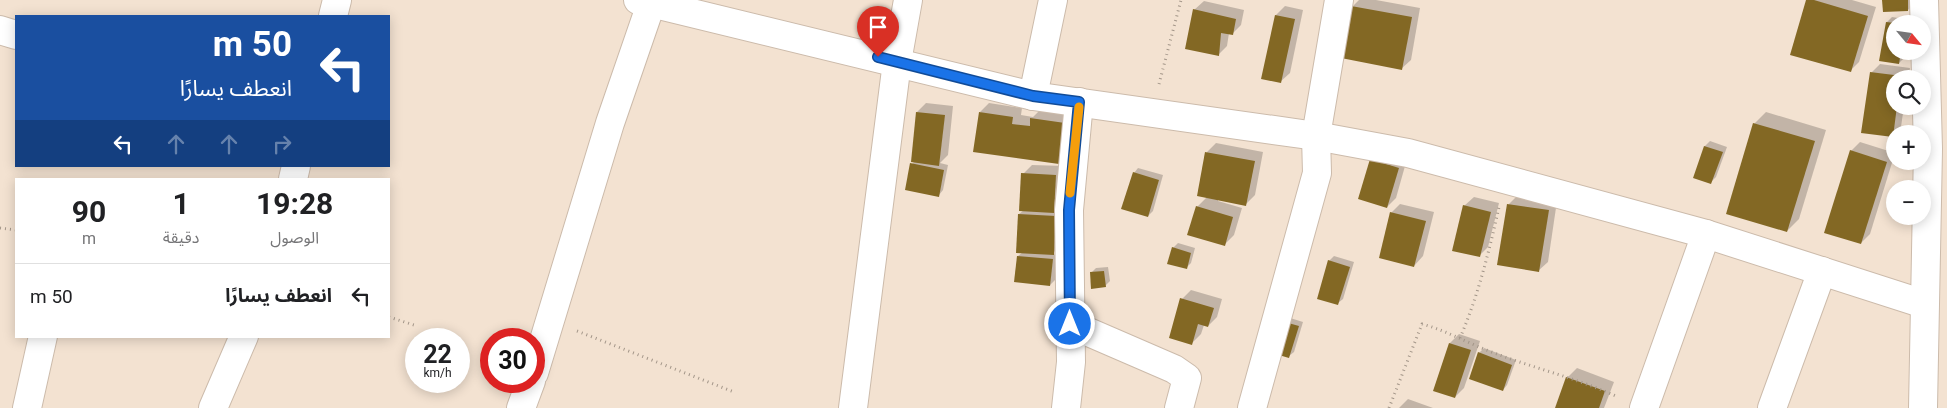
<!DOCTYPE html>
<html lang="ar">
<meta charset="utf-8">
<style>
:root{--surface:#fff;--page:#f2f2f2;--text:#202124;--muted:#757577;--line:#e0e0e0}
body{margin:0;font-family:Roboto,"Noto Sans Arabic",sans-serif;background:var(--page);color:var(--text);direction:rtl;height:100vh;display:flex;flex-direction:column;font-size:19px;white-space:nowrap}
*{box-sizing:border-box;margin:0}
p{font-size:16px;color:var(--muted)}
.icon{flex:none;width:28px;height:28px;fill:none;stroke:currentColor;stroke-width:2;stroke-linecap:round;stroke-linejoin:round}
.map{position:relative;flex:1;overflow:hidden;direction:ltr}
.drawer{position:absolute;left:15px;top:178px;width:375px;height:160px;display:flex;flex-direction:column;background:var(--surface);border-radius:0px;box-shadow:0 2px 12px #0003;direction:rtl}
.drawer>*{flex:none}
.top-card{position:absolute;left:15px;top:15px;width:375px;height:152px;border-radius:0px;box-shadow:0 2px 12px #0003;direction:rtl;background:#1a4fa0;color:#fff;overflow:hidden}
.needle{width:32px;rotate:119deg}
.fabs{position:absolute;left:1886px;top:15px;display:grid;gap:10px}
.fabs a{display:grid;place-items:center;width:45px;height:45px;border-radius:50%;background:var(--surface);box-shadow:0 2px 12px #0003;font-size:25px}
.speed{position:absolute;left:405px;top:328px;display:flex;gap:10px;font-size:25px;font-weight:700;text-align:center}
.speed>*{display:grid;place-content:center;width:65px;height:65px;border-radius:50%;background:var(--surface);box-shadow:0 2px 12px #0003;line-height:1}
.speed small{font-size:12px;font-weight:400}
.speed .limit{border:8px solid #d22;background:#fff;color:#111}
.pin{position:absolute;display:grid;place-items:center;width:42px;height:42px;color:#fff;margin:-51px -21px;border-radius:50% 50% 50% 0;rotate:-45deg;box-shadow:0 0 5px #0007}
.pin .icon{rotate:45deg}
.me{position:absolute;width:55px;margin:-28px;rotate:0deg;stroke-linejoin:round;filter:drop-shadow(0 0 4px #0008)}
.turn{display:flex;align-items:center;gap:18px;height:105px;padding:0 15px;font-size:22px}
.turn .icon{width:65px;height:65px;stroke-width:2.5}
.turn b{display:block;font-size:35px;line-height:42px}
.lanes{display:flex;align-items:center;height:48px;padding:0 15px;background:#0003;justify-content:center;gap:25px;direction:ltr}
.lanes .off{opacity:.35}
.eta{display:flex;justify-content:space-evenly;align-items:center;height:85px;text-align:center}
.eta b{font-size:30px;font-weight:700;line-height:35px}
ul{padding:0;list-style:none}
li{display:flex;align-items:center;gap:15px;height:65px;padding:0 15px;border-top:1px solid var(--line)}
li div{flex:1}
li b{display:block;font-size:19px}
li em{font-style:normal}
.map>svg:first-child{display:block}
.shadow{fill:#0003}
.building{fill:#836824}
.lines{fill:none;stroke-linecap:round;stroke-linejoin:round}
.minor-casing{stroke:#ccbbab;stroke-width:30}
.path{stroke:#a39689;stroke-width:3;stroke-dasharray:1 4;stroke-linecap:butt}
.minor{stroke:#fff;stroke-width:28}
.route-casing{stroke:#114b97;stroke-width:12}
.route{stroke:#1a73e8;stroke-width:9}
.slow{stroke:#f59e0b;stroke-width:9}
</style>
<div class="map">
<svg width="1947" height="408" viewBox="0 0 1947 408">
<rect width="100%" height="100%" fill="#f3e2d1"/>
<g class="shadow">
<polygon points="1359,0 1376,0 1420,8 1411,60 1401,69 1353,6"/>
<polygon points="1807,0 1852,0 1876,7 1859,62 1850,71"/>
<polygon points="1884,0 1917,0 1917,1 1908,10"/>
<polygon points="1204,1 1244,10 1241,25 1232,34 1229,33 1227,46 1218,55 1194,10"/>
<polygon points="1285,6 1303,10 1290,73 1280,82 1276,15"/>
<polygon points="1892,17 1910,20 1909,24 1895,24 1895,51 1905,51 1904,58 1899,63 1881,60 1887,22"/>
<polygon points="1880,64 1910,68 1908,79 1895,79 1895,106 1904,106 1901,127 1892,136 1871,73"/>
<polygon points="926,103 953,106 948,155 940,163 948,165 943,190 939,195 912,164 914,162 917,112"/>
<polygon points="989,103 1022,108 1021,115 1033,117 1040,110 1073,114 1068,153 1059,162 980,112"/>
<polygon points="1766,112 1826,130 1799,219 1787,231 1754,124"/>
<polygon points="1710,141 1727,147 1716,177 1711,182 1695,177 1705,146"/>
<polygon points="1860,142 1895,153 1870,234 1861,243 1851,151"/>
<polygon points="1216,143 1263,152 1255,195 1246,204 1218,199 1218,201 1242,208 1234,235 1225,244 1197,207 1207,197 1207,152"/>
<polygon points="1407,159 1396,198 1387,207 1371,160"/>
<polygon points="1032,165 1065,166 1062,244 1052,254 1057,255 1055,280 1050,285 1018,256 1023,252 1019,214 1024,210 1023,174"/>
<polygon points="1138,168 1163,175 1153,211 1148,216 1134,173"/>
<polygon points="1518,195 1557,201 1548,262 1538,271 1509,204"/>
<polygon points="1474,197 1499,203 1488,247 1479,256 1464,206"/>
<polygon points="1400,204 1434,212 1423,256 1414,266 1391,213"/>
<polygon points="1178,243 1195,248 1191,263 1186,268 1173,248"/>
<polygon points="1334,256 1354,262 1343,299 1338,303 1329,261"/>
<polygon points="1108,267 1110,281 1105,286 1091,273 1096,268"/>
<polygon points="1191,290 1222,299 1217,317 1208,326 1204,325 1201,334 1192,343 1182,299"/>
<polygon points="1287,317 1303,322 1294,352 1289,356"/>
<polygon points="1459,334 1480,341 1464,388 1455,397 1434,390 1450,343"/>
<polygon points="1484,348 1516,360 1507,385 1503,390 1479,353"/>
<polygon points="1577,368 1614,382 1604,408 1556,408 1568,377"/>
<polygon points="1408,399 1433,408 1399,408"/>
</g>
<g class="building">
<polygon points="1806,0 1814,0 1868,16 1851,72 1790,55"/>
<polygon points="1882,0 1908,0 1908,11 1883,12"/>
<polygon points="1351,6 1412,17 1402,70 1341,58"/>
<polygon points="1193,9 1236,19 1233,35 1221,33 1219,56 1185,49"/>
<polygon points="1275,15 1295,19 1281,83 1261,79"/>
<polygon points="1886,22 1895,23 1895,51 1901,51 1899,64 1879,61"/>
<polygon points="1870,72 1902,76 1901,79 1895,79 1895,106 1897,106 1893,137 1861,133"/>
<polygon points="916,112 945,115 939,166 911,162"/>
<polygon points="979,112 1013,117 1012,124 1030,126 1030,118 1065,123 1059,164 973,152"/>
<polygon points="1753,123 1815,141 1787,232 1726,214"/>
<polygon points="1704,146 1723,152 1711,184 1693,178"/>
<polygon points="1850,150 1887,162 1861,244 1824,233"/>
<polygon points="1205,152 1255,161 1246,206 1197,196"/>
<polygon points="1370,159 1399,168 1387,208 1358,199"/>
<polygon points="910,163 944,170 939,197 905,190"/>
<polygon points="1133,172 1159,180 1148,217 1121,209"/>
<polygon points="1021,173 1056,175 1054,213 1019,211"/>
<polygon points="1507,204 1549,210 1539,272 1497,265"/>
<polygon points="1463,205 1491,212 1480,257 1452,251"/>
<polygon points="1196,206 1233,217 1225,246 1187,235"/>
<polygon points="1390,212 1426,221 1414,267 1379,258"/>
<polygon points="1018,214 1056,216 1054,255 1016,253"/>
<polygon points="1172,247 1191,253 1187,269 1167,264"/>
<polygon points="1017,256 1053,259 1050,286 1014,282"/>
<polygon points="1328,260 1350,267 1338,305 1317,299"/>
<polygon points="1104,271 1106,287 1091,289 1090,272"/>
<polygon points="1180,298 1214,308 1208,327 1198,324 1192,345 1169,338"/>
<polygon points="1281,321 1299,326 1289,358 1272,353"/>
<polygon points="1449,343 1471,350 1455,398 1433,391"/>
<polygon points="1478,352 1512,365 1503,391 1469,379"/>
<polygon points="1566,377 1605,391 1599,408 1555,408"/>
</g>
<g class="lines">
<defs>
<g id="minor">
<polyline points="638,0 1033,96 1316,136 1408,153 1706,234 1924,304"/>
<polyline points="333,16 337,0"/>
<polyline points="0,30 16,35"/>
<polyline points="1033,96 1053,0"/>
<polyline points="293,179 296,166"/>
<polyline points="1070,324 1174,369 1187,378 1179,408"/>
<polyline points="534,373 610,123 651,4"/>
<polyline points="27,408 43,336"/>
<polyline points="213,408 244,336"/>
<polyline points="521,408 531,381"/>
<polyline points="853,408 897,62 908,0"/>
<polyline points="1066,408 1071,362 1069,210 1079,102"/>
<polyline points="1252,408 1317,173 1316,136 1339,0"/>
<polyline points="1644,408 1706,234"/>
<polyline points="1772,408 1822,271"/>
<polyline points="1923,408 1928,149 1924,0"/>
</g>
</defs>
<use href="#minor" class="minor-casing"/>
<g class="path">
<polyline points="1159,84 1181,0"/>
<polyline points="0,228 16,230"/>
<polyline points="389,317 417,326"/>
<polyline points="577,331 734,392"/>
<path d="M1460,338C1478,296 1489,252 1499,207"/>
<path d="M1389,408L1422,324C1448,331 1471,345 1497,354C1537,369 1579,379 1618,397"/>
</g>
<use href="#minor" class="minor"/>
</g>
<g class="lines">
<defs>
<polyline id="route" points="878,57 1033,96 1079,102 1069,210 1070,324"/>
</defs>
<use href="#route" class="route-casing"/>
<use href="#route" class="route"/>
<polyline class="slow" points="1070,193 1079,107"/>
</g>
</svg>
<div class="fabs">
<a><svg class="needle" viewBox="-14 -14 28 28"><path d="M0-13l5 13h-10z" fill="#e53935"/><path d="M0 13l5-13h-10z" fill="#757577"/></svg></a>
<a><svg class="icon" aria-label="search" viewBox="0 0 24 24"><circle cx="10" cy="10" r="6"/><path d="M15 15l6 6"/></svg></a>
<a>+</a>
<a>−</a>
</div>
<div class="speed"><div>22<small>km/h</small></div><div class="limit">30</div></div>
<div class="pin" style="left:878px;top:57px;background:#d93025"><svg class="icon" aria-label="arrive" viewBox="0 0 24 24"><path d="M6 21V4h12l-3 4 3 4H6"/></svg></div>
<svg class="me" style="left:1070px;top:324px" viewBox="-20 -20 40 40"><circle r="17" fill="#1a73e8" stroke="#fff" stroke-width="3"/><path d="M0-11L8 9 0 5-8 9z" fill="#fff"/></svg>
<div class="top-card">
<div class="turn"><svg class="icon" aria-label="left" viewBox="0 0 24 24"><path d="M17 20v-9H6M10 6l-5 5 5 5"/></svg><div><b>50 m</b>انعطف يسارًا</div></div>
<div class="lanes"><svg class="icon" aria-label="left" viewBox="0 0 24 24"><path d="M17 20v-9H6M10 6l-5 5 5 5"/></svg><svg class="icon off" aria-label="ahead" viewBox="0 0 24 24"><path d="M12 20V5M6 11l6-6 6 6"/></svg><svg class="icon off" aria-label="ahead" viewBox="0 0 24 24"><path d="M12 20V5M6 11l6-6 6 6"/></svg><svg class="icon off" aria-label="right" viewBox="0 0 24 24"><path d="M7 20v-9h11M14 6l5 5-5 5"/></svg></div>
</div>
<section class="drawer">
<div class="eta">
<div><b>19:28</b><p>الوصول</p></div>
<div><b>1</b><p>دقيقة</p></div>
<div><b>90</b><p>m</p></div>
</div>
<ul>
<li><svg class="icon" aria-label="left" viewBox="0 0 24 24"><path d="M17 20v-9H6M10 6l-5 5 5 5"/></svg><div><b>انعطف يسارًا</b></div><em>50 m</em></li>
</ul>
</section>
</div>
